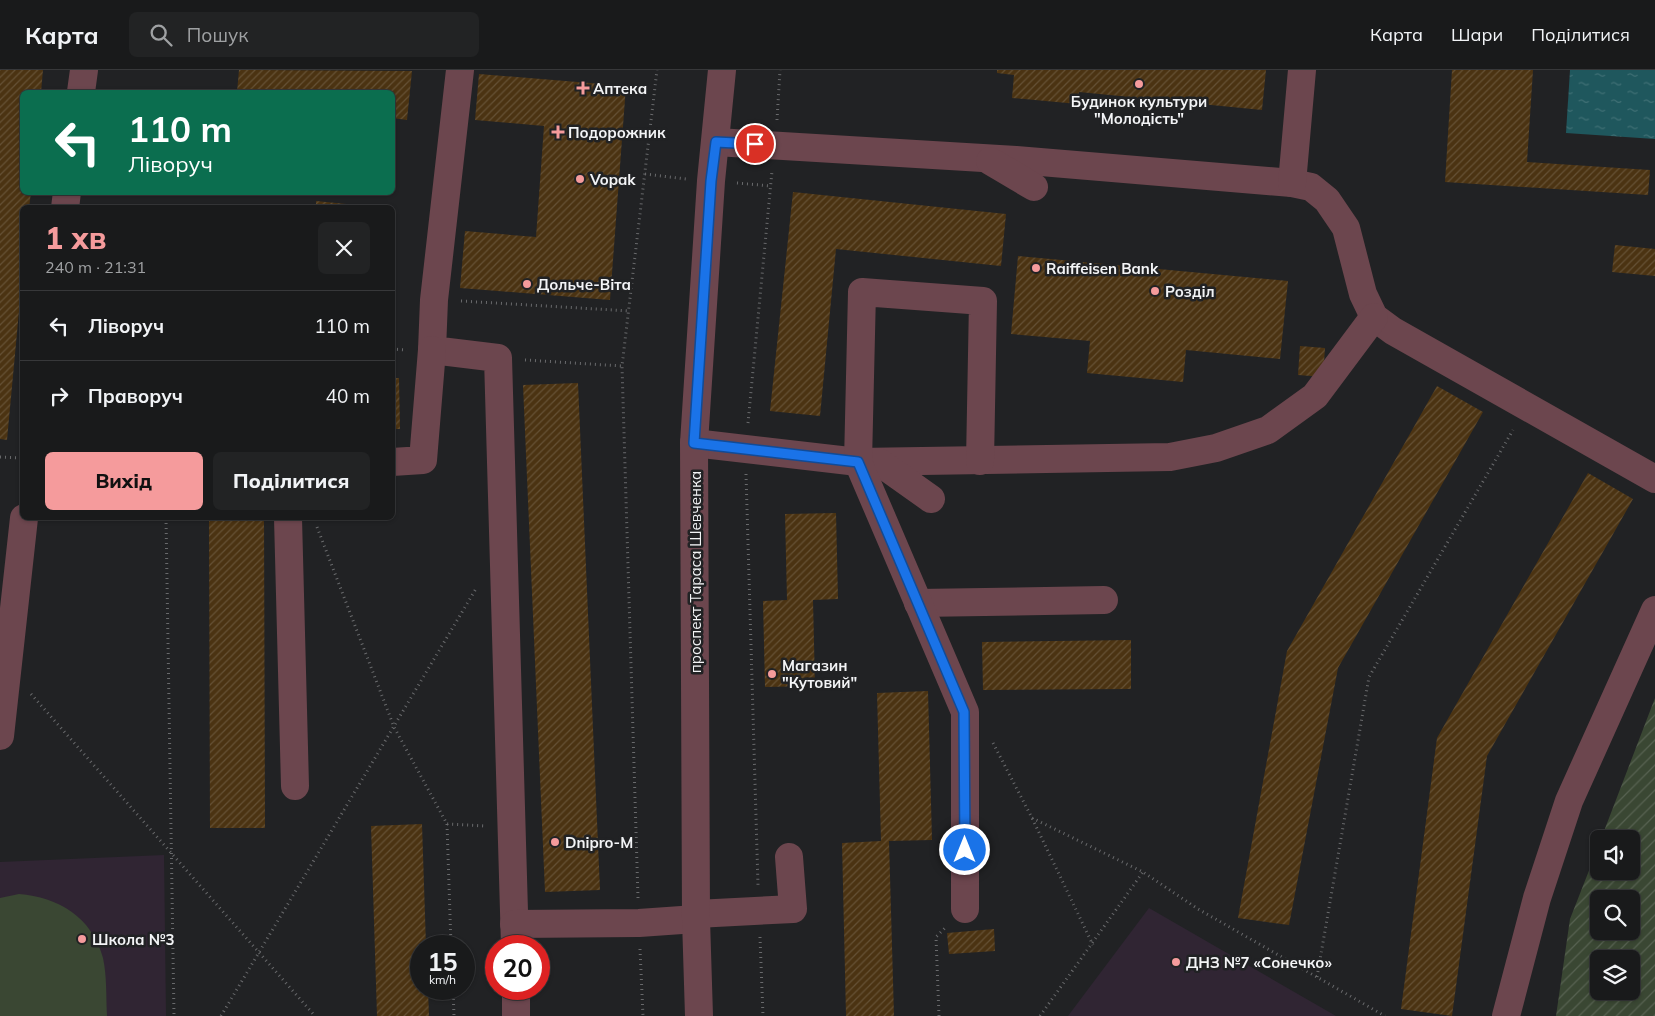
<!DOCTYPE html>
<html lang="uk">
<meta charset="utf-8">
<style>
:root{--surface:#191a1b;--page:#222324;--text:#f1f3f6;--muted:#9fa1a3;--line:#37383a;--accent:#f59b9c}
body{margin:0;font-family:Mulish,sans-serif;background:var(--page);color:var(--text);height:100vh;display:flex;flex-direction:column;font-size:19px;white-space:nowrap}
*{box-sizing:border-box;margin:0}
p{font-size:16px;color:var(--muted)}
.icon{flex:none;width:28px;height:28px;fill:none;stroke:currentColor;stroke-width:2;stroke-linecap:round;stroke-linejoin:round}
.map{position:relative;flex:1;overflow:hidden}
.details{position:absolute;left:20px;top:135px;width:375px;height:315px;display:flex;flex-direction:column;background:var(--surface);border-radius:8px;box-shadow:0 1px 4px #0004,0 0 0 1px var(--line)}
.details>*{flex:none}
.banner{position:absolute;left:20px;top:20px;width:375px;height:105px;border-radius:8px;box-shadow:0 1px 4px #0004,0 0 0 1px var(--line);background:#0b6e4f;color:#fff;overflow:hidden}
.buttons{position:absolute;left:1590px;top:760px;display:grid;gap:10px}
.buttons a{display:grid;place-items:center;width:50px;height:50px;border-radius:8px;background:var(--surface);box-shadow:0 1px 4px #0004,0 0 0 1px var(--line);font-size:25px}
.speed{position:absolute;left:410px;top:865px;display:flex;gap:10px;font-size:25px;font-weight:700;text-align:center}
.speed>*{display:grid;place-content:center;width:65px;height:65px;border-radius:50%;background:var(--surface);box-shadow:0 1px 4px #0004,0 0 0 1px var(--line);line-height:1}
.speed small{font-size:12px;font-weight:400}
.speed .limit{border:8px solid #d22;background:#fff;color:#111}
.pin{position:absolute;display:grid;place-items:center;width:42px;height:42px;color:#fff;margin:-21px;border:2px solid #fff;border-radius:50%;box-shadow:0 1px 5px #0007}
.me{position:absolute;width:55px;margin:-28px;rotate:0deg;stroke-linejoin:round;filter:drop-shadow(0 0 4px #0008)}
.turn{display:flex;align-items:center;gap:18px;height:105px;padding:0 25px;font-size:22px}
.turn .icon{width:65px;height:65px;stroke-width:2.5}
.turn b{display:block;font-size:35px;line-height:42px}
.round{display:grid;place-items:center;flex:none;width:52px;height:52px;border-radius:8px;background:var(--page)}
.overview{display:flex;align-items:center;justify-content:space-between;height:85px;padding:0 25px}
h1{font-size:30px;font-weight:800;line-height:38px;color:var(--accent)}
.button{display:flex;gap:10px;margin-top:auto;padding:10px 25px}
.button a{flex:1;height:58px;border-radius:8px;background:var(--accent);color:#111;font-size:20px;font-weight:800;line-height:58px;text-align:center}
.button a+a{background:var(--page);color:var(--text)}
ul{padding:0;list-style:none}
li{display:flex;align-items:center;gap:15px;height:70px;padding:0 25px;border-top:1px solid var(--line)}
li div{flex:1}
li b{display:block;font-size:19px}
li em{font-style:normal}
header{display:flex;align-items:center;gap:30px;box-sizing:border-box;height:70px;padding:0 25px;background:var(--surface);border-bottom:1px solid var(--line)}
header strong{font-size:24px}
nav{display:flex;gap:28px;margin-inline-start:auto;font-size:18px}
.search{width:350px;height:45px;background:var(--page);display:flex;align-items:center;gap:12px;box-sizing:border-box;padding:0 18px;border-radius:8px;color:var(--muted);font-size:19px}
.map>svg:first-child{display:block}
.education{fill:#302533}
.grass{fill:#3a4733}
.garden{fill:url(#garden-furrows);fill-rule:evenodd}
.water{fill:url(#water-ripples)}
.building{fill:url(#building-hatch)}
.lines{fill:none;stroke-linecap:round;stroke-linejoin:round}
.path{stroke:#696a6c;stroke-width:3;stroke-dasharray:1 4;stroke-linecap:butt}
.minor{stroke:#6c464e;stroke-width:28}
.route-casing{stroke:#114b97;stroke-width:12}
.route{stroke:#1a73e8;stroke-width:9}
.poi-dot{fill:#f59b9c;stroke:#212224;stroke-width:2}
.labels{text-anchor:middle;dominant-baseline:central;stroke-width:5;stroke-linejoin:round;paint-order:stroke}
.poi-label{font-size:15px;font-weight:bold;fill:#f3f4f6;stroke:#212224;text-anchor:start}
.street-label{font-size:15px;fill:#f3f4f6;stroke:#212224}
</style>
<header>
<strong>Карта</strong>
<div class="search"><svg class="icon" aria-label="search" viewBox="0 0 24 24"><circle cx="10" cy="10" r="6"/><path d="M15 15l6 6"/></svg>Пошук</div>
<nav><a>Карта</a><a>Шари</a><a>Поділитися</a></nav>
</header>
<div class="map">
<svg width="1655" height="946" viewBox="0 0 1655 946">
<defs>
<pattern id="garden-furrows" width="10" height="10" patternUnits="userSpaceOnUse" patternTransform="scale(1.25)"><rect width="10" height="10" fill="#3a4733"/><path d="M-1 1l2-2M0 10L10 0M9 11l2-2" fill="none" stroke="#576251"/></pattern>
<pattern id="water-ripples" width="26" height="14" patternUnits="userSpaceOnUse" patternTransform="scale(1.25)"><rect width="26" height="14" fill="#1f575d"/><path d="M2 4q2-2 4 0t4 0M15 11q2-2 4 0t4 0" fill="none" stroke="#407075"/></pattern>
<pattern id="building-hatch" width="6" height="6" patternUnits="userSpaceOnUse" patternTransform="scale(1.25)"><rect width="6" height="6" fill="#4b3312"/><path d="M-1 1l2-2M0 6l6-6M5 7l2-2" fill="none" stroke="#655135"/></pattern>
</defs>
<rect width="100%" height="100%" fill="#212224"/>
<g class="education">
<polygon points="164,785 166,946 0,946 0,792"/>
<polygon points="1149,838 1336,946 1068,946"/>
</g>
<path class="grass" d="M19,824C58,827 92,847 103,888C107,906 106,927 107,946H0V828Z"/>
<path class="garden" d="M1655,628V946H1556L1570,849L1599,775V801H1631V769H1601ZM1599,829H1631V861H1599ZM1599,889H1631V921H1599Z"/>
<polygon class="water" points="1570,0 1655,0 1655,69 1566,63"/>
<g class="building">
<polygon points="0,0 43,0 41,22 22,22 22,122 31,122 29,138 22,138 22,209 7,370 0,369"/>
<polygon points="239,0 412,1 407,50 392,48 392,22 237,22"/>
<polygon points="997,0 1266,0 1262,40 1079,22 1078,34 1012,28 1014,5 997,3"/>
<polygon points="1452,0 1533,0 1527,92 1650,100 1648,125 1445,112"/>
<polygon points="479,4 626,16 610,230 460,218 465,161 536,167 544,56 475,50"/>
<polygon points="793,122 1006,144 1001,196 836,179 820,346 770,341"/>
<polygon points="316,131 346,134 345,138 316,138"/>
<polygon points="1615,175 1655,179 1655,206 1612,202"/>
<polygon points="1018,186 1288,211 1280,289 1186,280 1183,312 1087,303 1090,271 1011,264"/>
<polygon points="1300,276 1325,278 1323,307 1298,305"/>
<polygon points="392,308 399,308 400,359 392,359"/>
<polygon points="578,313 600,820 545,822 523,315"/>
<polygon points="1437,316 1483,342 1338,598 1289,855 1238,848 1287,581"/>
<polygon points="1588,403 1633,429 1487,686 1452,946 1401,939 1437,668"/>
<polygon points="836,443 838,529 813,530 815,616 765,617 763,531 787,530 785,444"/>
<polygon points="209,448 264,448 265,758 210,758"/>
<polygon points="1131,570 1131,619 983,620 982,572"/>
<polygon points="928,621 932,770 889,771 894,946 846,946 842,773 881,771 877,623"/>
<polygon points="422,754 426,876 421,876 421,919 428,919 429,946 377,946 371,756"/>
<polygon points="994,859 995,881 949,884 947,863"/>
</g>
<g class="lines">
<g class="path">
<polyline points="777,50 780,0"/>
<polyline points="645,104 686,109"/>
<polyline points="737,113 771,116"/>
<polyline points="461,231 630,241"/>
<polyline points="392,279 407,280"/>
<polyline points="525,290 622,296"/>
<polyline points="748,353 772,101"/>
<polyline points="0,387 22,388"/>
<polyline points="746,404 758,815"/>
<polyline points="166,448 174,946"/>
<polyline points="317,457 394,657 447,754 485,756"/>
<polyline points="31,624 315,946"/>
<polyline points="993,673 1032,748 1093,875"/>
<polyline points="1032,748 1143,802 1198,839 1385,946"/>
<polyline points="447,754 451,876"/>
<polyline points="638,828 622,296 657,0"/>
<polyline points="760,867 763,946"/>
<polyline points="640,879 643,946"/>
<polyline points="1317,907 1369,607 1513,360"/>
<polyline points="453,919 454,946"/>
<polyline points="221,946 477,517"/>
<polyline points="939,946 936,867 947,856"/>
<polyline points="1040,946 1143,802"/>
</g>
<g class="minor">
<polyline points="460,0 434,230 432,280 498,288 515,876"/>
<polyline points="81,22 84,0"/>
<polyline points="716,72 1016,90 1292,113 1311,117 1327,130 1346,158 1363,224 1374,247 1393,261 1655,409"/>
<polyline points="990,91 1034,117"/>
<polyline points="1292,113 1302,0"/>
<polyline points="65,138 67,122"/>
<polyline points="694,373 858,392 1170,387 1216,378 1268,360 1315,326 1374,247"/>
<polyline points="392,392 423,390 432,280"/>
<polyline points="879,392 931,429"/>
<polyline points="288,448 295,716"/>
<polyline points="918,533 1104,530"/>
<polyline points="0,666 24,448"/>
<polyline points="965,839 965,642 858,392 862,222 983,231 980,391"/>
<polyline points="696,844 793,839 789,787"/>
<polyline points="514,854 639,853 696,849"/>
<polyline points="516,919 516,946"/>
<polyline points="699,946 696,849 694,373 711,111 722,0"/>
<polyline points="1506,946 1537,828 1569,731 1655,540"/>
</g>
</g>
<g class="lines">
<defs>
<polyline id="route" points="755,74 716,72 711,111 694,373 858,392 964,642 965,780"/>
</defs>
<use href="#route" class="route-casing"/>
<use href="#route" class="route"/>
</g>
<g class="poi-dot">
<circle cx="1139" cy="14" r="5"/>
<path d="M580.5 10.5h5v5h5v5h-5v5h-5v-5h-5v-5h5z"/>
<path d="M555.5 54.5h5v5h5v5h-5v5h-5v-5h-5v-5h5z"/>
<circle cx="580" cy="109" r="5"/>
<circle cx="1036" cy="198" r="5"/>
<circle cx="527" cy="214" r="5"/>
<circle cx="1155" cy="221" r="5"/>
<circle cx="772" cy="604" r="5"/>
<circle cx="555" cy="772" r="5"/>
<circle cx="82" cy="869" r="5"/>
<circle cx="1176" cy="892" r="5"/>
</g>
<g class="labels">
<g class="poi-label">
<text x="593" y="18">Аптека</text>
<text x="1139" y="31" text-anchor="middle">Будинок культури<tspan x="1139" dy="17">"Молодість"</tspan></text>
<text x="568" y="62">Подорожник</text>
<text x="590" y="109">Vopak</text>
<text x="1046" y="198">Raiffeisen Bank</text>
<text x="537" y="214">Дольче-Віта</text>
<text x="1165" y="221">Розділ</text>
<text x="782" y="595">Магазин<tspan x="782" dy="17">"Кутовий"</tspan></text>
<text x="565" y="772">Dnipro-M</text>
<text x="92" y="869">Школа №3</text>
<text x="1186" y="892">ДНЗ №7 «Сонечко»</text>
</g>
<g class="street-label">
<text transform="translate(695 502) rotate(-90)">проспект Тараса Шевченка</text>
</g>
</g>
</svg>
<div class="buttons">
<a><svg class="icon" aria-label="sound" viewBox="0 0 24 24"><path d="M4 9h4l5-4v14l-5-4H4zM17 9q2 3 0 6"/></svg></a>
<a><svg class="icon" aria-label="search" viewBox="0 0 24 24"><circle cx="10" cy="10" r="6"/><path d="M15 15l6 6"/></svg></a>
<a><svg class="icon" aria-label="layers" viewBox="0 0 24 24"><path d="M12 4l9 5-9 5-9-5zM3 14l9 5 9-5"/></svg></a>
</div>
<div class="speed"><div>15<small>km/h</small></div><div class="limit">20</div></div>
<div class="pin" style="left:755px;top:74px;background:#d93025"><svg class="icon" aria-label="arrive" viewBox="0 0 24 24"><path d="M6 21V4h12l-3 4 3 4H6"/></svg></div>
<svg class="me" style="left:965px;top:780px" viewBox="-20 -20 40 40"><circle r="17" fill="#1a73e8" stroke="#fff" stroke-width="3"/><path d="M0-11L8 9 0 5-8 9z" fill="#fff"/></svg>
<div class="banner">
<div class="turn"><svg class="icon" aria-label="left" viewBox="0 0 24 24"><path d="M17 20v-9H6M10 6l-5 5 5 5"/></svg><div><b>110 m</b>Ліворуч</div></div>
</div>
<section class="details">
<div class="overview"><div><h1>1 хв</h1><p>240 m · 21:31</p></div><a class="round"><svg class="icon" aria-label="close" viewBox="0 0 24 24"><path d="M6 6l12 12M18 6L6 18"/></svg></a></div>
<ul>
<li><svg class="icon" aria-label="left" viewBox="0 0 24 24"><path d="M17 20v-9H6M10 6l-5 5 5 5"/></svg><div><b>Ліворуч</b></div><em>110 m</em></li>
<li><svg class="icon" aria-label="right" viewBox="0 0 24 24"><path d="M7 20v-9h11M14 6l5 5-5 5"/></svg><div><b>Праворуч</b></div><em>40 m</em></li>
</ul>
<div class="button"><a>Вихід</a><a>Поділитися</a></div>
</section>
</div>
